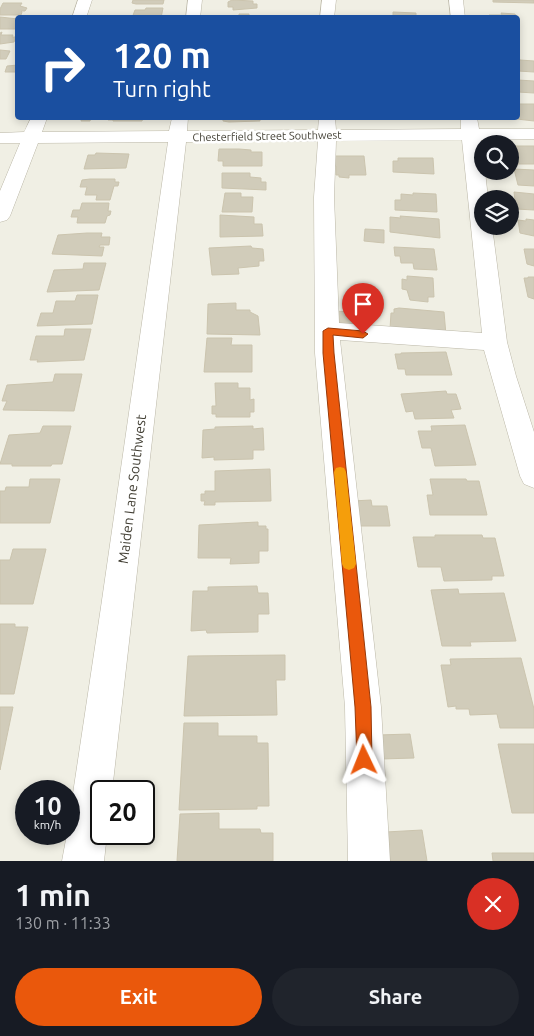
<!DOCTYPE html>
<meta charset="utf-8">
<style>
:root{--surface:#171b24;--page:#20242c;--text:#f1f3f6;--muted:#9ea1a6;--accent:#ea580c}
body{margin:0;font-family:Ubuntu,sans-serif;background:var(--page);color:var(--text);height:100vh;display:flex;flex-direction:column;font-size:19px;white-space:nowrap}
*{box-sizing:border-box;margin:0}
p{font-size:16px;color:var(--muted)}
.icon{flex:none;width:28px;height:28px;fill:none;stroke:currentColor;stroke-width:2;stroke-linecap:round;stroke-linejoin:round}
.map{position:relative;height:861px;overflow:hidden}
.panel{display:flex;flex-direction:column;background:var(--surface);flex:1}
.panel>*{flex:none}
.top-card{position:absolute;left:15px;top:15px;width:505px;height:105px;border-radius:5px;box-shadow:0 2px 8px #0003;background:#1a4fa0;color:#fff;overflow:hidden}
.controls{position:absolute;left:474px;top:135px;display:grid;gap:10px}
.controls a{display:grid;place-items:center;width:45px;height:45px;border-radius:50%;background:var(--surface);box-shadow:0 2px 8px #0003;font-size:25px}
.speed{position:absolute;left:15px;top:780px;display:flex;gap:10px;font-size:25px;font-weight:700;text-align:center}
.speed>*{display:grid;place-content:center;width:65px;height:65px;border-radius:50%;background:var(--surface);box-shadow:0 2px 8px #0003;line-height:1}
.speed small{font-size:12px;font-weight:400}
.speed .limit{border:2px solid #111;border-radius:8px;background:#fff;color:#111}
.pin{position:absolute;display:grid;place-items:center;width:42px;height:42px;color:#fff;margin:-51px -21px;border-radius:50% 50% 50% 0;rotate:-45deg;box-shadow:0 0 5px #0007}
.pin .icon{rotate:45deg}
.me{position:absolute;width:55px;margin:-28px;rotate:358deg;stroke-linejoin:round;filter:drop-shadow(0 0 4px #0008)}
.turn{display:flex;align-items:center;gap:18px;height:105px;padding:0 15px;font-size:22px}
.turn .icon{width:65px;height:65px;stroke-width:2.5}
.turn b{display:block;font-size:35px;line-height:42px}
.round{display:grid;place-items:center;flex:none;width:52px;height:52px;border-radius:26px;background:var(--page)}
.overview{display:flex;align-items:center;justify-content:space-between;height:85px;padding:0 15px}
h1{font-size:30px;font-weight:700;line-height:38px}
.button{display:flex;gap:10px;margin-top:auto;padding:10px 15px}
.button a{flex:1;height:58px;border-radius:30px;background:var(--accent);color:#fff;font-size:20px;font-weight:700;line-height:58px;text-align:center}
.button a+a{background:var(--page);color:var(--text)}
.map>svg:first-child{display:block}
.building{fill:#d1ccba;stroke:#cbc4ae}
.lines{fill:none;stroke-linecap:round;stroke-linejoin:round}
.minor-casing{stroke:#bbb7a7;stroke-width:1}
.minor{fill:#fff;fill-rule:evenodd}
.route{fill:#ea580c;stroke:#983908}
.slow{fill:#f59e0b}
.labels{text-anchor:middle;dominant-baseline:central;stroke-width:5;stroke-linejoin:round;paint-order:stroke}
.far-street-label{font-size:11px;fill:#423f34;stroke:#fff}
.street-label{font-size:14px;fill:#423f34;stroke:#fff}
</style>
<div class="map">
<svg width="534" height="861" viewBox="0 0 534 861">
<rect width="100%" height="100%" fill="#f0efe4"/>
<g class="building">
<polygon points="133,0 164,0 163,4 136,4 132,3"/>
<polygon points="232,0 253,1 253,4 257,4 257,8 233,10 233,7 228,7 228,2"/>
<polygon points="493,0 534,0 534,3 493,2"/>
<polygon points="3,3 22,3 20,6 27,8 25,11 21,11 22,12 21,15 0,15 0,9"/>
<polygon points="146,8 163,8 161,18 132,18 135,10 145,10"/>
<polygon points="393,12 416,13 416,16 420,18 393,18"/>
<polygon points="501,13 515,14 517,18 489,18 489,15 502,15"/>
<polygon points="239,14 249,14 249,16 254,16 254,18 226,18 239,16"/>
<polygon points="0,17 18,19 18,29 0,29"/>
<polygon points="2,32 1,35 13,35 12,37 16,37 14,42 0,44 0,33"/>
<polygon points="0,50 10,51 6,59 0,59"/>
<polygon points="518,57 520,60 534,61 534,72 518,71"/>
<polygon points="18,65 18,72 5,72 7,66"/>
<polygon points="518,80 534,81 534,93 518,92"/>
<polygon points="518,104 534,104 534,121 508,118 518,118"/>
<polygon points="82,118 143,118 142,121 113,121 113,120 108,120 108,118 91,118 90,121 81,121"/>
<polygon points="223,118 260,118 260,121 229,122 223,121"/>
<polygon points="510,146 534,146 534,164 511,164"/>
<polygon points="219,149 239,149 251,150 251,152 262,152 262,166 223,166 223,161 218,161"/>
<polygon points="96,153 129,154 126,168 84,169 88,155 95,155"/>
<polygon points="329,156 364,156 366,175 349,175 349,178 339,177 339,175 336,175 336,166 329,165"/>
<polygon points="398,158 433,158 434,174 393,172 393,161 398,161"/>
<polygon points="514,169 534,170 534,186 518,185"/>
<polygon points="222,173 250,173 250,177 261,178 261,182 266,182 266,190 222,188"/>
<polygon points="90,179 115,179 115,182 119,182 118,186 114,186 110,200 96,200 97,195 85,195 87,187 80,187 82,180"/>
<polygon points="514,192 534,194 534,210 516,209"/>
<polygon points="225,193 241,193 241,197 253,197 252,212 222,212"/>
<polygon points="413,193 436,194 437,212 395,210 395,200 401,200 401,194 413,195"/>
<polygon points="82,203 109,203 108,211 111,211 110,215 107,216 105,223 77,223 78,217 71,217 73,210 80,210"/>
<polygon points="220,215 254,217 254,224 262,224 263,236 220,237"/>
<polygon points="400,216 439,219 440,238 390,232 390,217 401,218"/>
<polygon points="526,219 534,220 534,236 520,233 518,220 526,221"/>
<polygon points="365,229 384,230 384,243 364,241"/>
<polygon points="87,233 102,233 101,237 110,237 109,245 100,245 99,247 104,247 102,256 52,254 58,235"/>
<polygon points="251,246 252,248 263,249 264,261 259,261 259,266 238,268 239,274 212,275 209,248"/>
<polygon points="394,247 434,249 437,270 414,269 413,263 401,263 400,256 395,256"/>
<polygon points="524,249 534,249 534,266 527,264"/>
<polygon points="84,263 106,263 99,290 47,292 54,270 83,269"/>
<polygon points="407,276 433,278 434,297 428,297 428,302 410,300 407,290 402,289 402,279 407,280"/>
<polygon points="528,277 534,277 534,299 528,297 524,278 528,278"/>
<polygon points="77,295 98,295 92,324 37,326 41,313 53,313 56,301 75,301"/>
<polygon points="236,303 236,310 250,310 250,312 258,316 260,335 207,334 208,304"/>
<polygon points="399,308 444,312 446,335 390,329 391,313 394,313 394,309"/>
<polygon points="332,311 356,312 356,328 332,327"/>
<polygon points="65,329 91,329 84,360 37,362 38,360 30,360 36,336 64,336"/>
<polygon points="207,338 232,338 231,345 252,345 252,372 204,372"/>
<polygon points="446,352 452,375 406,375 405,369 398,369 395,354 401,354 401,353"/>
<polygon points="55,374 82,374 74,411 3,410 7,401 2,401 7,385 53,382"/>
<polygon points="215,383 238,383 238,388 250,388 250,400 254,399 254,412 250,412 250,417 216,417 216,414 212,414 212,406 216,406"/>
<polygon points="446,391 447,394 456,394 461,409 451,410 454,418 415,419 413,411 406,412 401,394"/>
<polygon points="465,425 476,465 435,466 431,448 422,448 418,431 432,431 431,426"/>
<polygon points="43,426 71,426 62,464 52,464 51,466 12,466 12,464 0,464 9,435 40,433"/>
<polygon points="253,426 253,429 263,428 264,450 253,450 253,459 214,460 214,457 202,458 203,430 215,429 215,427"/>
<polygon points="270,469 271,501 215,502 215,505 204,505 205,501 201,501 201,494 205,494 205,491 215,491 215,471"/>
<polygon points="30,479 60,479 50,523 0,523 0,491 5,491 6,487 29,487"/>
<polygon points="430,479 466,479 467,481 479,481 487,515 430,515 427,495 433,495"/>
<polygon points="371,500 372,506 387,506 390,526 355,526 352,501"/>
<polygon points="258,522 258,526 266,526 266,529 268,529 268,551 259,551 259,563 230,564 231,558 198,558 199,525"/>
<polygon points="435,535 482,535 483,538 495,538 504,576 492,576 492,580 444,581 441,567 418,567 413,537 435,537"/>
<polygon points="13,549 46,549 33,604 0,604 0,560 10,560"/>
<polygon points="257,586 258,593 268,593 269,614 258,614 258,632 207,633 206,630 191,631 193,591 208,591 208,587"/>
<polygon points="458,589 459,594 504,593 516,641 470,642 471,646 442,646 431,590"/>
<polygon points="0,624 15,624 15,627 28,627 14,694 0,694"/>
<polygon points="285,655 285,680 276,680 277,715 184,716 188,656"/>
<polygon points="521,658 534,709 534,728 500,728 497,714 470,715 469,709 456,709 456,706 448,707 441,665 451,665 450,659"/>
<polygon points="0,707 13,707 0,770"/>
<polygon points="184,723 218,723 218,736 257,736 257,743 268,743 269,806 257,806 257,809 179,810"/>
<polygon points="410,734 414,758 381,759 378,735"/>
<polygon points="498,744 534,744 534,813 512,813"/>
<polygon points="219,813 219,829 260,829 261,833 273,833 273,861 177,861 180,814"/>
<polygon points="422,830 427,861 390,861 386,832"/>
<polygon points="492,853 534,853 534,861 493,861"/>
</g>
<g class="lines">
<defs>
<g id="minor">
<polygon points="78,0 92,0 86,18 72,18"/>
<polygon points="188,0 202,0 200,18 186,18"/>
<polygon points="322,0 336,0 334,18 320,18"/>
<polygon points="449,0 463,0 465,18 451,18"/>
<path d="M31,118H47L42,132L169,131L172,118H188L187,131L318,130L319,118H335L336,130L461,129V118H477L479,129H534V139L481,140L482,171H485L488,199H482V226H492L507,342L516,376L534,432V488L524,484L520,476L484,350L340,340L381,707L390,861H348L345,707L315,353L314,197L318,141L186,142L112,791H101V834H107L104,861H62L67,834H69V820L101,607L168,142L38,143L10,216L7,220L0,222V191L20,143H0V133L24,132ZM462,140L482,333L339,323L334,197L336,141Z"/>
</g>
</defs>
<use href="#minor" class="minor-casing"/>
<use href="#minor" class="minor"/>
</g>
<polygon class="route" points="328,328 363,331 368,334 363,338 333,335 334,353 371,707 372,760 370,765 364,768 359,765 357,760 355,707 323,353 323,331"/>
<polygon class="slow" points="340,467 344,468 346,472 356,564 354,568 349,570 344,568 342,564 334,472 336,468"/>
<g class="labels">
<g class="far-street-label">
<text transform="translate(267 136) rotate(-1)">Chesterfield Street Southwest</text>
</g>
<g class="street-label">
<text transform="translate(132 489) rotate(-83)">Maiden Lane Southwest</text>
</g>
</g>
</svg>
<div class="controls">
<a><svg class="icon" aria-label="search" viewBox="0 0 24 24"><circle cx="10" cy="10" r="6"/><path d="M15 15l6 6"/></svg></a>
<a><svg class="icon" aria-label="layers" viewBox="0 0 24 24"><path d="M12 4l9 5-9 5-9-5zM3 14l9 5 9-5"/></svg></a>
</div>
<div class="speed"><div>10<small>km/h</small></div><div class="limit">20</div></div>
<div class="pin" style="left:363px;top:334px;background:#d93025"><svg class="icon" aria-label="arrive" viewBox="0 0 24 24"><path d="M6 21V4h12l-3 4 3 4H6"/></svg></div>
<svg class="me" style="left:364px;top:760px" viewBox="-20 -20 40 40"><path d="M0-17L14 15 0 8-14 15z" fill="#ea580c" stroke="#fff" stroke-width="4"/></svg>
<div class="top-card">
<div class="turn"><svg class="icon" aria-label="right" viewBox="0 0 24 24"><path d="M7 20v-9h11M14 6l5 5-5 5"/></svg><div><b>120 m</b>Turn right</div></div>
</div>
</div>
<section class="panel">
<div class="overview"><div><h1>1 min</h1><p>130 m · 11:33</p></div><a class="round" style="background:#d93025;color:#fff"><svg class="icon" aria-label="close" viewBox="0 0 24 24"><path d="M6 6l12 12M18 6L6 18"/></svg></a></div>
<div class="button"><a>Exit</a><a>Share</a></div>
</section>
